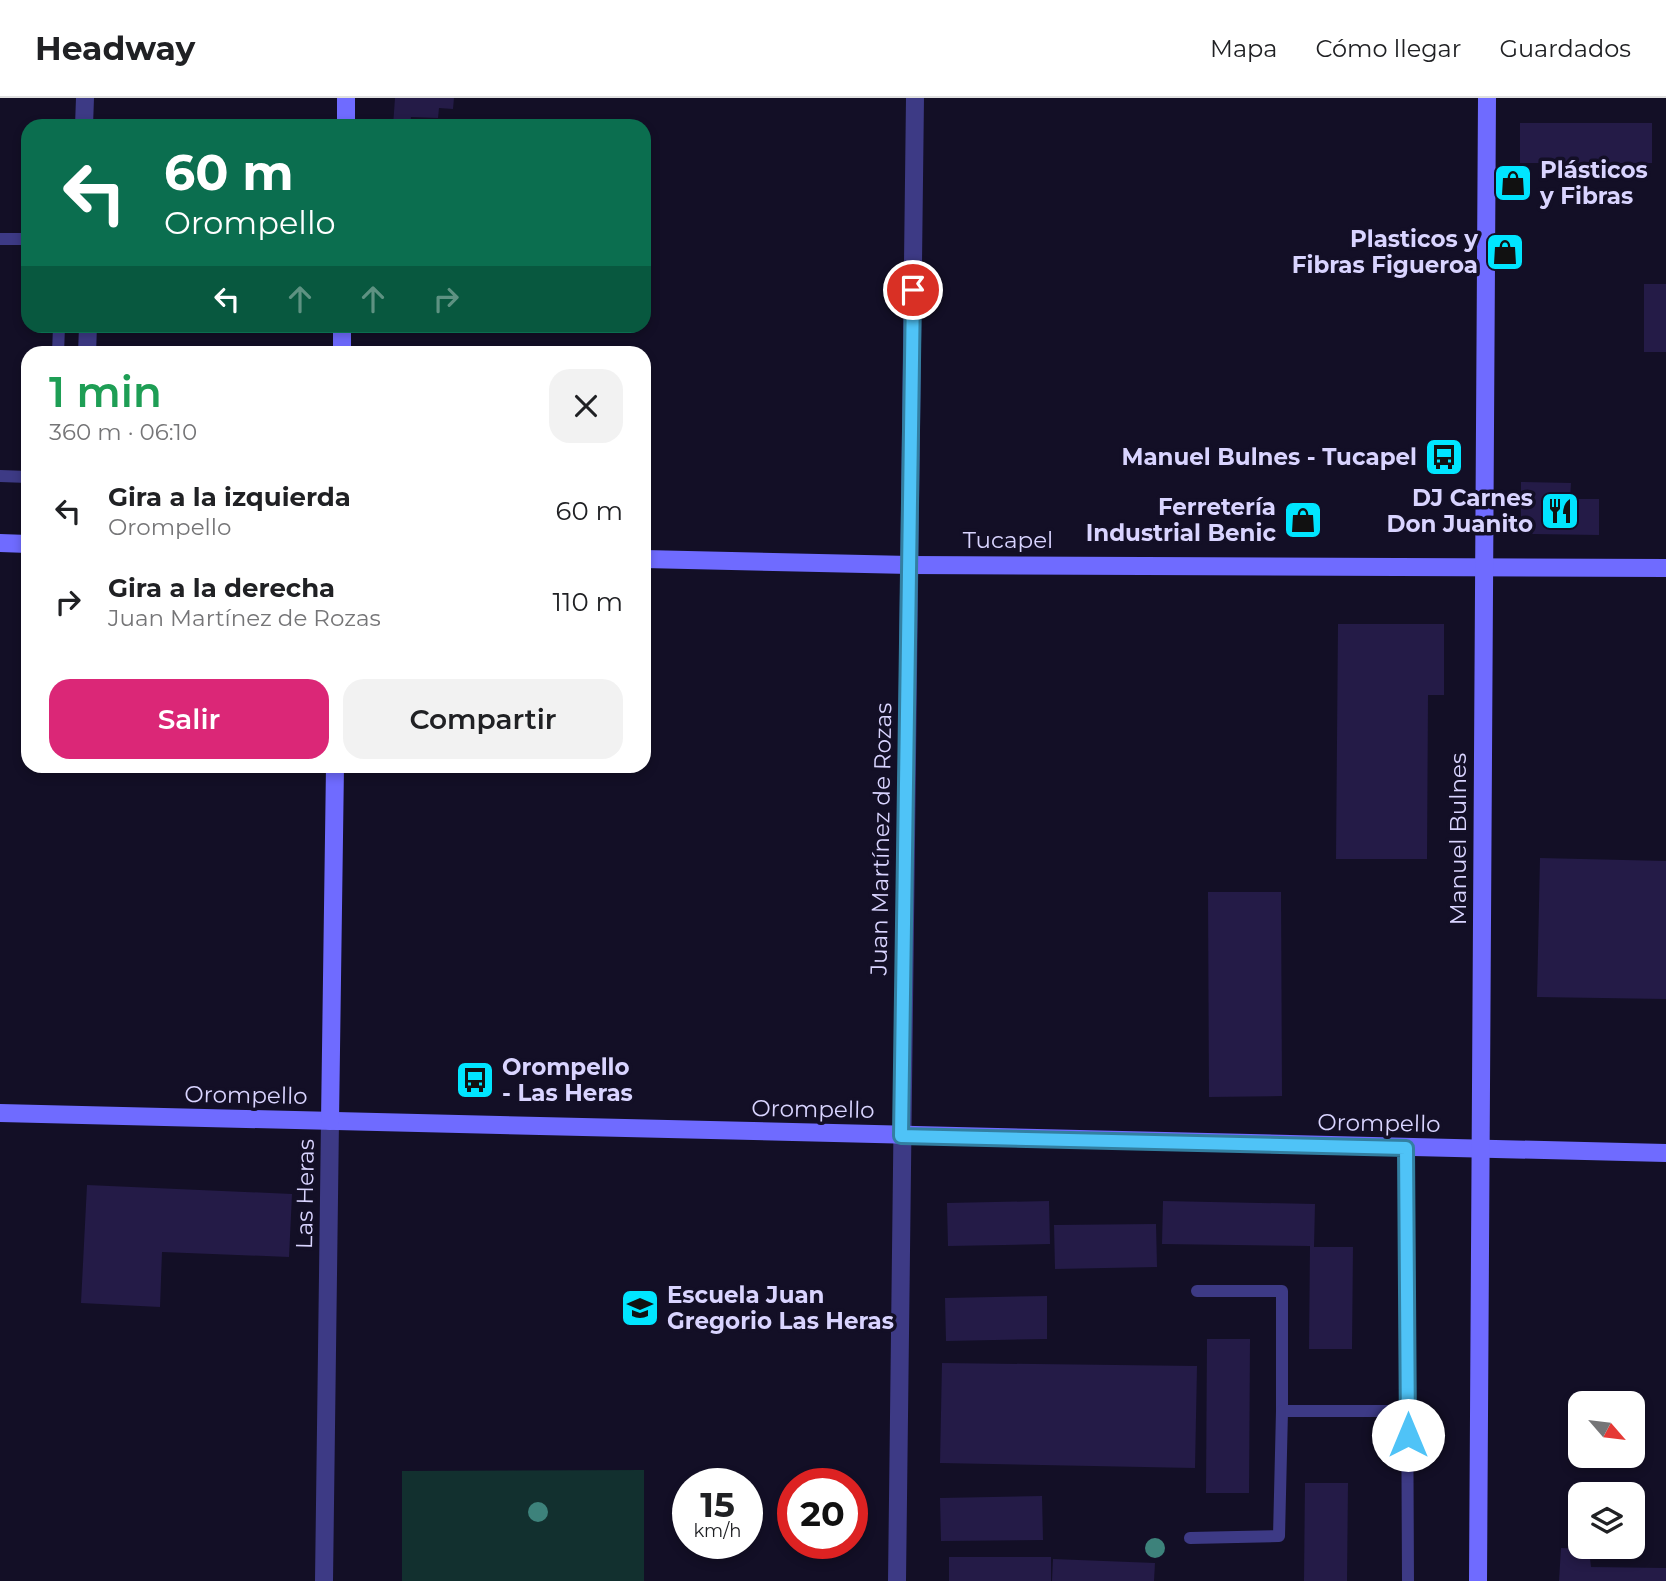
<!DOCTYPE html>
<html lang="es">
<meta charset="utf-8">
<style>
:root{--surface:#fff;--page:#f2f2f2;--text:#202124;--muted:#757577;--line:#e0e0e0;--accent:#db2777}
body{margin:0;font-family:Montserrat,sans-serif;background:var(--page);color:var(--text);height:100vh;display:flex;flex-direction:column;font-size:26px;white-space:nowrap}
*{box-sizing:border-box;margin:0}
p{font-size:23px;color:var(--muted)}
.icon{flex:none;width:38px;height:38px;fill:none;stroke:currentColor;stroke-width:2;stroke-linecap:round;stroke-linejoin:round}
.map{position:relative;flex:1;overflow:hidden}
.side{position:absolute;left:21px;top:248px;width:630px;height:427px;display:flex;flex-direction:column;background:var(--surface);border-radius:21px;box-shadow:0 4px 10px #0003}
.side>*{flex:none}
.banner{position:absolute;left:21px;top:21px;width:630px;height:214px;border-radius:21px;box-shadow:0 4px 10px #0003;background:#0b6e4f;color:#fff;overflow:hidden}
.needle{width:46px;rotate:118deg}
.buttons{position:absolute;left:1568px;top:1293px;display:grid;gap:14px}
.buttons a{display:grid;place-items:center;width:77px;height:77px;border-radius:14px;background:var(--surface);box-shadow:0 4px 10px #0003;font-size:35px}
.speed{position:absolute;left:672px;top:1370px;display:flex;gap:14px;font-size:35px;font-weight:700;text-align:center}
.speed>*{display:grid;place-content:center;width:91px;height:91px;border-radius:50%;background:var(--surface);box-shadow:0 4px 10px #0003;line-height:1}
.speed small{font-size:18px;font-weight:400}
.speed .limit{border:10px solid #d22;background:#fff;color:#111}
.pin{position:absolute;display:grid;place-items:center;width:60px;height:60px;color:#fff;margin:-30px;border:4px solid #fff;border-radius:50%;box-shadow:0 2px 7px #0007}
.me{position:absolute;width:77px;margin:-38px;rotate:0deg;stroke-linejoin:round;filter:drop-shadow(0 0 5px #0008)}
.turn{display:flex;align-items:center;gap:24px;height:147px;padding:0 28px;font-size:32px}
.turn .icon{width:91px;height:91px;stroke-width:2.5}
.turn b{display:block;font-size:49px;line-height:60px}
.lanes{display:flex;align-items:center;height:66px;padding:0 28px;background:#0003;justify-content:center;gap:35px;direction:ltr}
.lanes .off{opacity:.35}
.round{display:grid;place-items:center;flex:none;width:74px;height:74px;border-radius:21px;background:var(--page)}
.headline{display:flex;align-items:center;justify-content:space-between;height:119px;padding:0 28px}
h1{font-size:42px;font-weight:600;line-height:52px;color:#1e9e55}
.button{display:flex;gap:14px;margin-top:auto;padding:14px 28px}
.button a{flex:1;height:80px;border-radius:21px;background:var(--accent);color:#fff;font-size:28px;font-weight:600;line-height:80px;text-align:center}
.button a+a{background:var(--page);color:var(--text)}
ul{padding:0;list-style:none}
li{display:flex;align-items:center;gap:21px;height:91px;padding:0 28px}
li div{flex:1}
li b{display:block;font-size:26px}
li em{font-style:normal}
header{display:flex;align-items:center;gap:42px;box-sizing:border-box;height:98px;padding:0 35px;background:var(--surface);border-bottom:2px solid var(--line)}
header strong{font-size:33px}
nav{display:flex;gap:38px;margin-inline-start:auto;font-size:24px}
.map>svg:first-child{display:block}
.park{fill:#12302f}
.building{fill:#241b47}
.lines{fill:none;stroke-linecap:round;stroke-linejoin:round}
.lane{stroke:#3d3a85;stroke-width:12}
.street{stroke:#3d3a85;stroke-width:18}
.secondary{stroke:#6f6bff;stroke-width:18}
.tree{fill:#3d827b}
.route-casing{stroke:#337fa1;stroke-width:18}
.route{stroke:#4fc3f7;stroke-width:12}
.labels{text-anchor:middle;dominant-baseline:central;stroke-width:7;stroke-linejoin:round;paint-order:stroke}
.poi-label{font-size:23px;font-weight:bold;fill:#d9d4ff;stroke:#130f26;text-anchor:end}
.street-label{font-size:23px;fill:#d9d4ff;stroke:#130f26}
</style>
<header>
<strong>Headway</strong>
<nav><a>Mapa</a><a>Cómo llegar</a><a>Guardados</a></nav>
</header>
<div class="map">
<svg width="1666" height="1483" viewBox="0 0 1666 1483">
<rect width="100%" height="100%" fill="#130f26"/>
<polygon class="park" points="644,1372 644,1483 402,1483 402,1373"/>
<g class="building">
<polygon points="395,0 454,0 453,11 439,10 438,20 411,19 410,28 393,28"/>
<polygon points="414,22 492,24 493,28 413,28"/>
<rect x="1520" y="25" width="132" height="40"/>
<rect x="1644" y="186" width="22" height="68"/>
<polygon points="1521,384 1571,385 1570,401 1599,401 1599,437 1533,436 1521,426"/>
<polygon points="1338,526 1444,526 1444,597 1428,597 1427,761 1336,761"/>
<polygon points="1540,760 1666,763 1666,901 1537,899"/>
<polygon points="1208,794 1281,794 1282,998 1209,999"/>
<polygon points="87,1087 292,1096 289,1159 162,1154 160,1209 81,1205"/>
<polygon points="1049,1103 1050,1146 948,1148 947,1105"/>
<polygon points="1163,1103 1315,1106 1314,1149 1353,1149 1352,1251 1309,1251 1310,1148 1162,1146"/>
<polygon points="1156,1126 1157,1169 1055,1171 1054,1127"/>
<polygon points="1047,1198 1047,1241 946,1243 945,1200"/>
<polygon points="1207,1241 1250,1241 1249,1395 1206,1395"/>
<polygon points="942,1265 1197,1268 1195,1370 940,1365"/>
<polygon points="1305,1385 1348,1385 1347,1483 1304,1483"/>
<polygon points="1042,1398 1043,1442 941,1443 940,1400"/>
<polygon points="1561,1450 1589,1451 1591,1469 1666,1470 1666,1483 1559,1483"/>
<rect x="949" y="1459" width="102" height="24"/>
<polygon points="1053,1461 1155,1465 1154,1483 1052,1483"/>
</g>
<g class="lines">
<g class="lane">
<polyline points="0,141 28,141"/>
<polyline points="58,256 59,228"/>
<polyline points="0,378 28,379"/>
<polyline points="1406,1050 1408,1483"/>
<polyline points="1197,1193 1282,1193 1282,1313"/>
<polyline points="1190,1440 1279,1438 1282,1313 1407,1313"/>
</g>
<g class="street">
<polyline points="84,28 85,0"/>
<polyline points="87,256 88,228"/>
<polyline points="324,1483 330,1023"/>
<polyline points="897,1483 915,0"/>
</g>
<g class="secondary">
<polyline points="346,28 346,0"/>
<polyline points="342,256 342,228"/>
<polyline points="0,445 28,446"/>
<polyline points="644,461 910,467 1666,470"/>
<polyline points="0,1015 1666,1055"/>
<polyline points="330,1023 335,668"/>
<polyline points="1478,1483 1487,0"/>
</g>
</g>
<g class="tree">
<circle cx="538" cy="1414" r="10"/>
<circle cx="1155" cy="1450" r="10"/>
</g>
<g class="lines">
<defs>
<polyline id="route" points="913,192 901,1038 1406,1050 1408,1337"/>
</defs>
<use href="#route" class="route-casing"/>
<use href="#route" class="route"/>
</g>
<defs>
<symbol id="shop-square" viewBox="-11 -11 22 22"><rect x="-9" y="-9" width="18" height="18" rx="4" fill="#00e5ff" stroke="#130f26"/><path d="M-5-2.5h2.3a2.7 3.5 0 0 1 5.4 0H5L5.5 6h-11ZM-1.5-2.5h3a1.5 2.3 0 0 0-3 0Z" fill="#111"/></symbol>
<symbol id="bus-square" viewBox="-11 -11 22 22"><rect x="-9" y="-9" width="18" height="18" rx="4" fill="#00e5ff" stroke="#130f26"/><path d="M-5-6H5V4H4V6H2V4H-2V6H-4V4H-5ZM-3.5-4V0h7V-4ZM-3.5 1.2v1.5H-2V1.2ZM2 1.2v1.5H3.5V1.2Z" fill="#111"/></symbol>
<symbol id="restaurant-square" viewBox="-11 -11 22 22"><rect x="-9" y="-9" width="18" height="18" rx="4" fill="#00e5ff" stroke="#130f26"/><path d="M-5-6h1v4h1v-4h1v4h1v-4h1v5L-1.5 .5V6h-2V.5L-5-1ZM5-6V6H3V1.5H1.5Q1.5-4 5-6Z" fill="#111"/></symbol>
<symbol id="school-square" viewBox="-11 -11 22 22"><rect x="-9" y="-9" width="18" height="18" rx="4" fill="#00e5ff" stroke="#130f26"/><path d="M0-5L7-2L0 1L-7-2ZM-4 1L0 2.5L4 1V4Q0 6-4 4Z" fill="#111"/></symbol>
</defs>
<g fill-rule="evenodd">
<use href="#shop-square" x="1491" y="63" width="44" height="44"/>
<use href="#shop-square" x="1483" y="132" width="44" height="44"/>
<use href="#bus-square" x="1422" y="337" width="44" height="44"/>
<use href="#restaurant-square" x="1538" y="391" width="44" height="44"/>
<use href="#shop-square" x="1281" y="400" width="44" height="44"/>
<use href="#bus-square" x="453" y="960" width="44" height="44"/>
<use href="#school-square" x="618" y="1188" width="44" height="44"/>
</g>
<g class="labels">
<g class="poi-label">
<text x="1540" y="72" text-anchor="start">Plásticos<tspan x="1540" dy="26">y Fibras</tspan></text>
<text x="1478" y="141">Plasticos y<tspan x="1478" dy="26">Fibras Figueroa</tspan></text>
<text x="1417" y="359">Manuel Bulnes - Tucapel</text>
<text x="1533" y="400">DJ Carnes<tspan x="1533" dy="26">Don Juanito</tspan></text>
<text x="1276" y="409">Ferretería<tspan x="1276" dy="26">Industrial Benic</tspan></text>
<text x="502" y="969" text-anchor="start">Orompello<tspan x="502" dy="26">- Las Heras</tspan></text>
<text x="667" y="1197" text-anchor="start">Escuela Juan<tspan x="667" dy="26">Gregorio Las Heras</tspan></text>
</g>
<g class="street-label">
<text x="1008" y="442">Tucapel</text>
<text transform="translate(881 741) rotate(-89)">Juan Martínez de Rozas</text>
<text transform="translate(1458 741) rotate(-90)">Manuel Bulnes</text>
<text transform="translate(246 997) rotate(1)">Orompello</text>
<text transform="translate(813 1011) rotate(1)">Orompello</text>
<text transform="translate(1379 1025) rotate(1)">Orompello</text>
<text transform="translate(305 1096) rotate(-89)">Las Heras</text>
</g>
</g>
</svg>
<div class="buttons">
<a><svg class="needle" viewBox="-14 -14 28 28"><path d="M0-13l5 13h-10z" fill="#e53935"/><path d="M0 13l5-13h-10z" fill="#757577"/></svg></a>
<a><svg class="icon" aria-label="layers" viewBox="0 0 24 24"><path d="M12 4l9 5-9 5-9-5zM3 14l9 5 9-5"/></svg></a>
</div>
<div class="speed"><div>15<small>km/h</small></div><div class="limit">20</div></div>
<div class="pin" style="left:913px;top:192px;background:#d93025"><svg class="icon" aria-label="arrive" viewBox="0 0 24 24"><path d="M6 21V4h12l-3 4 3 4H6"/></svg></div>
<svg class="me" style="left:1408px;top:1337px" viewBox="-20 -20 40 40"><circle r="19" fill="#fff"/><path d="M0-13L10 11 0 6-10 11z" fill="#4fc3f7"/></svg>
<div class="banner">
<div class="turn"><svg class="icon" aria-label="left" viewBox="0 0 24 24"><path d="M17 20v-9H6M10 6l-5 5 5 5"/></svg><div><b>60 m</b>Orompello</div></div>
<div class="lanes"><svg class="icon" aria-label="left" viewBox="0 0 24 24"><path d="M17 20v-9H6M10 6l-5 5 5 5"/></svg><svg class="icon off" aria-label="ahead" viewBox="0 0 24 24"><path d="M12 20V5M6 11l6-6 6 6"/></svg><svg class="icon off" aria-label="ahead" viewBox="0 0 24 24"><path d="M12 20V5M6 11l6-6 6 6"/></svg><svg class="icon off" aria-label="right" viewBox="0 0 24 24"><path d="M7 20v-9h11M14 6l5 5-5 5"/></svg></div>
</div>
<section class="side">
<div class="headline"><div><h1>1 min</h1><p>360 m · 06:10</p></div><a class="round"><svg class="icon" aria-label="close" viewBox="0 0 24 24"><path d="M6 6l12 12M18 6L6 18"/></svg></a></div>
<ul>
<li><svg class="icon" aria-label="left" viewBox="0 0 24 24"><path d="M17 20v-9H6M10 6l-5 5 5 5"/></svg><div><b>Gira a la izquierda</b><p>Orompello</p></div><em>60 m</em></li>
<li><svg class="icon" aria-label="right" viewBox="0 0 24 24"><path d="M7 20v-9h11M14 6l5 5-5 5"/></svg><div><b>Gira a la derecha</b><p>Juan Martínez de Rozas</p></div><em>110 m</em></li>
</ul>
<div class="button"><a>Salir</a><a>Compartir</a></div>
</section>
</div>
